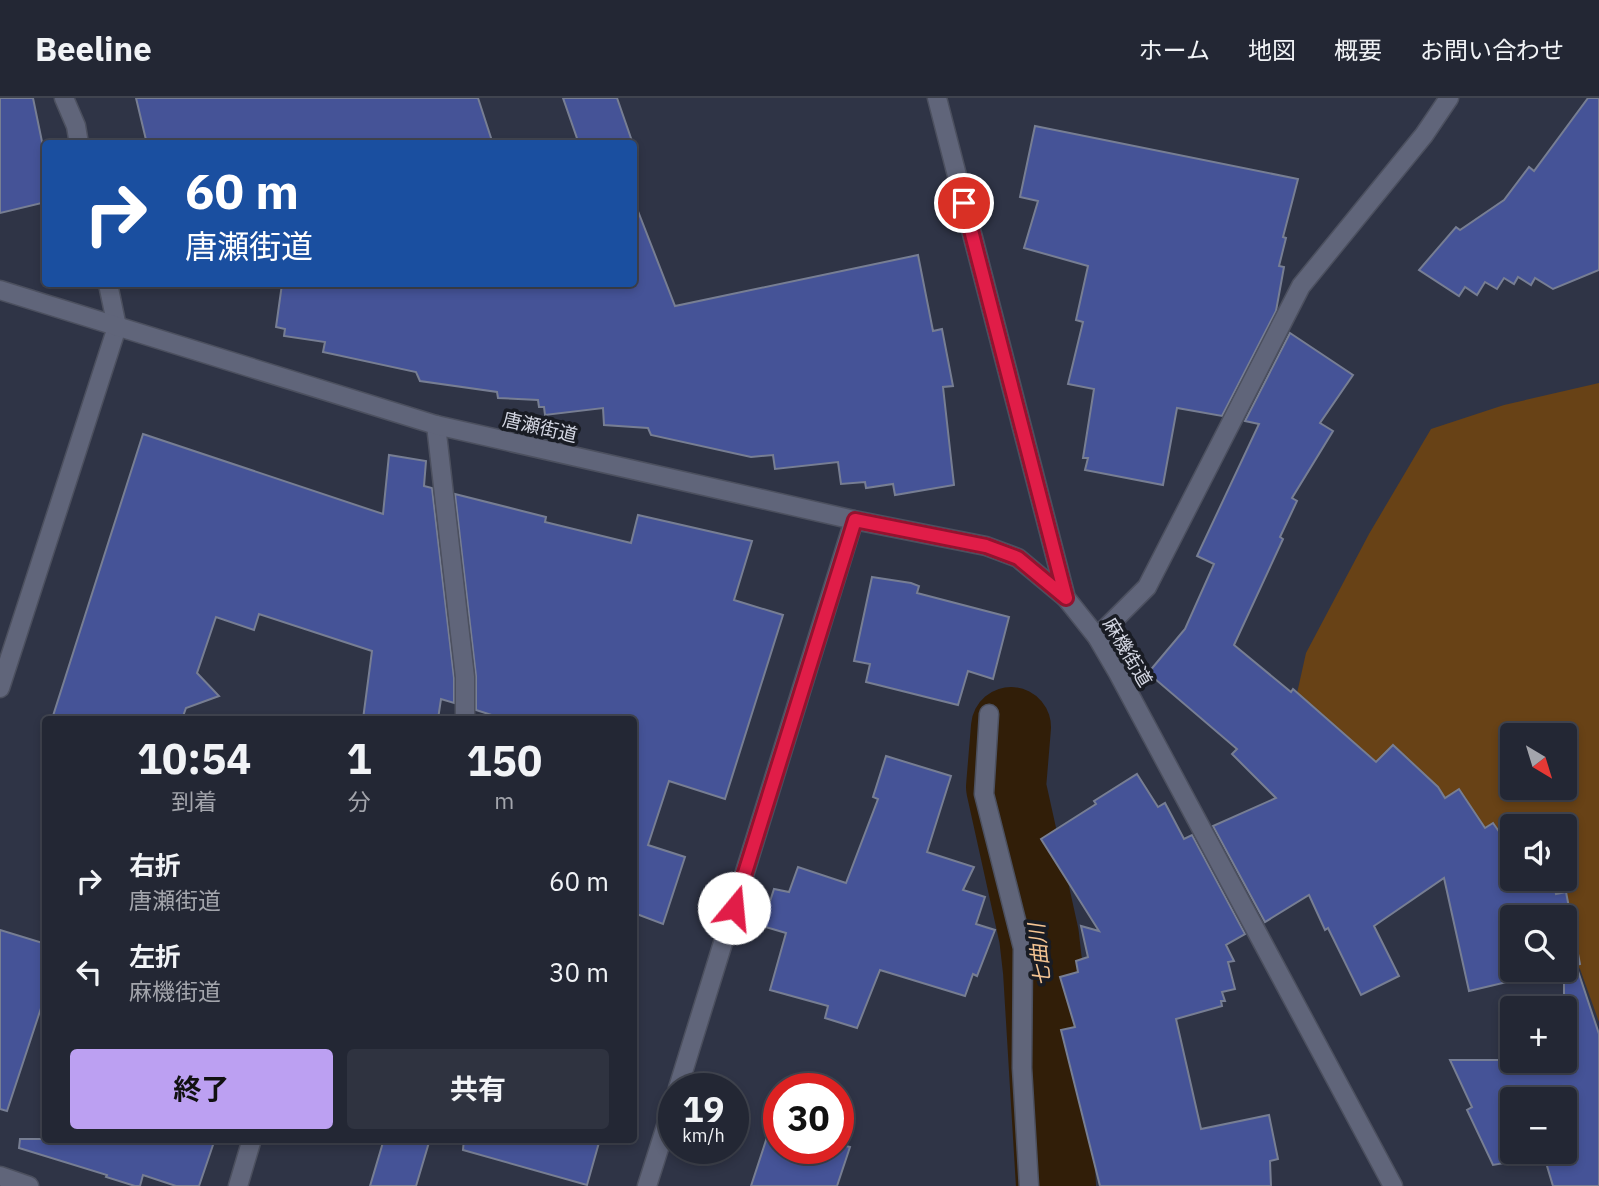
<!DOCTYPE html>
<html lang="ja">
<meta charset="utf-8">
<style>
:root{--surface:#232734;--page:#2f3340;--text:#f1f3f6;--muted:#a3a5ac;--line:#40444f;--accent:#bca0f2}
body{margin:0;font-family:"IBM Plex Sans","Noto Sans JP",sans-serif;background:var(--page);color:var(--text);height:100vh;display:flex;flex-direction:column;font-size:26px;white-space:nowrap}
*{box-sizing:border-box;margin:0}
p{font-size:23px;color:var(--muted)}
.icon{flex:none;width:38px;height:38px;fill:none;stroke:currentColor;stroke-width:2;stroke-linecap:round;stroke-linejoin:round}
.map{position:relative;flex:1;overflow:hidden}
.details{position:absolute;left:42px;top:618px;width:595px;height:427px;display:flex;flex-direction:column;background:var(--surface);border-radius:7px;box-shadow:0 4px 10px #0003,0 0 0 2px var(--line)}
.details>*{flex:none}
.hud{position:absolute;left:42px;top:42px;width:595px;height:147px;border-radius:7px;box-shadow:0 4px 10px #0003,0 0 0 2px var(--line);background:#1a4fa0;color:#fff;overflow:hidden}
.needle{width:46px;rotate:142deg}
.controls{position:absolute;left:1500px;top:625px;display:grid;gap:14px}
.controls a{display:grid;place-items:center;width:77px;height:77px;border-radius:7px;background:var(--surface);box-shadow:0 4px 10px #0003,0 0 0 2px var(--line);font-size:35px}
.speed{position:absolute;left:658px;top:975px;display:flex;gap:14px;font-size:35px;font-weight:700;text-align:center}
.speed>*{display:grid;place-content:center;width:91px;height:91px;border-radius:50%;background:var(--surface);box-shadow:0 4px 10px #0003,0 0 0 2px var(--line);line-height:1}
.speed small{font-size:18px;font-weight:400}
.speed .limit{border:10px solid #d22;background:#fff;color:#111}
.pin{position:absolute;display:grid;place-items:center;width:60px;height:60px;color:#fff;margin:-30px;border:4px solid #fff;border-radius:50%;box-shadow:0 2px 7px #0007}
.me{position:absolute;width:77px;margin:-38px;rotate:17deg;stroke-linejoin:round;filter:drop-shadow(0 0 5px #0008)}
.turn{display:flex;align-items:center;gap:24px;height:147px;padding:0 28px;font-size:32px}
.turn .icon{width:91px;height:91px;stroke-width:2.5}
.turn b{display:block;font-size:49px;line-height:60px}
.eta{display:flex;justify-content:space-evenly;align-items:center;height:119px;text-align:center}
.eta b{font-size:42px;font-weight:700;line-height:49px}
.cta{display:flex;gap:14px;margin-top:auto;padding:14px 28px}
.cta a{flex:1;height:80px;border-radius:7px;background:var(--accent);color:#111;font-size:28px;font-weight:700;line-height:80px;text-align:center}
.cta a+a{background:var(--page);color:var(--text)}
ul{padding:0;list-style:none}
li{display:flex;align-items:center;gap:21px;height:91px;padding:0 28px}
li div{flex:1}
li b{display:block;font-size:26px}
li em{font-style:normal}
header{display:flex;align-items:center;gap:42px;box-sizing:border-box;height:98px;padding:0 35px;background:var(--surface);border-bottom:2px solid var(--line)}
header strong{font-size:33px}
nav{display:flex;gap:38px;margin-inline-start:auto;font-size:24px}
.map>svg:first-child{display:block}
.green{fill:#684216;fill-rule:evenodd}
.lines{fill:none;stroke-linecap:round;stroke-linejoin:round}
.river{stroke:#311e08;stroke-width:80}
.building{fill:#455397;stroke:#777e93;stroke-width:2;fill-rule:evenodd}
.minor-casing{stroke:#4c505f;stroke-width:21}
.tertiary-casing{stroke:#4c505f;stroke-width:21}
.minor{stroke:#60657a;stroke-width:18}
.tertiary{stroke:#60657a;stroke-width:18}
.route-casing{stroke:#92132f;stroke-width:18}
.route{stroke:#e11d48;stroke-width:12}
.labels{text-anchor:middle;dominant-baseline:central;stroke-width:7;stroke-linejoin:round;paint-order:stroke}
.street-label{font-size:19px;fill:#d4d7e3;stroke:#191c24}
.water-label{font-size:21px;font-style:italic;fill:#f4c493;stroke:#191c24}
</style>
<header>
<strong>Beeline</strong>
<nav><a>ホーム</a><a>地図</a><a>概要</a><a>お問い合わせ</a></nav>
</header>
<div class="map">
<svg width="1599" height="1088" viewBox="0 0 1599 1088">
<rect width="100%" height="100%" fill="#2f3446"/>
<path class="green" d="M1599,285V924L1580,871L1565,850L1564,819L1289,631L1306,555L1369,436L1431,331L1504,307ZM1512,637H1564V690H1512ZM1512,728H1564V780H1512Z"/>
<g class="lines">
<polyline class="river" points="1011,629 1006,689 1039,838 1043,873 1056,1088"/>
</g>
<g class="building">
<polygon points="0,0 33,0 46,63 46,104 0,115"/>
<polygon points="136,0 478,0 493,46 147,46"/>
<polygon points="563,0 617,0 633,46 579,46"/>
<polygon points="1588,0 1599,0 1599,172 1553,191 1535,180 1531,187 1518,179 1514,186 1504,180 1497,191 1485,184 1477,197 1465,189 1459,198 1419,172 1456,129 1460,132 1504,102 1529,69 1534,73"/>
<polygon points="1035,28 1298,81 1283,139 1286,140 1279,168 1284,169 1276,213 1222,318 1177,310 1163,387 1085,372 1088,360 1083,360 1094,291 1068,286 1083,224 1076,222 1088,168 1024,150 1038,103 1020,99"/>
<polygon points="636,108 675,208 918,157 933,233 942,231 953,288 943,289 954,387 895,397 893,386 866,390 865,384 841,386 838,364 775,371 773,357 751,359 651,337 648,330 604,327 603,310 545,317 544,309 539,309 538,302 498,300 497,294 420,283 416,274 323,254 325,244 284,238 285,231 276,229 282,186 634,186 634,109"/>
<path d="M1290,235L1353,277L1320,325L1333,333L1292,400L1297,403L1280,439L1283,441L1234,547L1291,594L1293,591L1376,664L1393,647L1438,689L1445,700L1459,691L1485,730L1493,725L1512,752V780H1553L1556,796L1566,794L1580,866L1576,867L1599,936V1088H1553L1544,1058L1493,1067L1467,1012L1472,1009L1450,962H1564V819H1512V872H1558L1469,893L1444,780L1374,828L1399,878L1361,897L1328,830L1325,832L1309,797L1265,824L1213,728L1276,700L1232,656L1237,651L1148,575L1185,531L1214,466L1197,458L1259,326L1245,323ZM1512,1001H1564V1054H1512Z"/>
<polygon points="143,336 383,416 389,357 426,363 424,388 432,390 454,580 454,605 441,601 438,621 363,621 372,553 259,516 254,532 216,519 197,575 219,598 186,610 182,621 52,621"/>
<polygon points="455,396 546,419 545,424 631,445 638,417 752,443 734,502 783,517 725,701 669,683 648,747 685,759 663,826 634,815 634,621 504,621 476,612 476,578"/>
<polygon points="872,479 911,485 919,488 917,495 1009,519 993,581 968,573 958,607 866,584 870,566 854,563"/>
<polygon points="886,658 951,678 927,754 974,769 963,792 985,799 976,826 995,832 977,878 973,876 965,898 880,872 857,930 825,920 828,908 770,892 786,835 762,828 774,791 789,794 798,769 846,785 878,701 873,699"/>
<polygon points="1137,676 1158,709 1165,705 1184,741 1192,737 1245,836 1226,847 1234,863 1228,864 1235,891 1222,894 1225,903 1221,903 1222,908 1176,921 1201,1031 1269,1017 1278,1061 1270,1063 1271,1088 1100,1088 1061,932 1075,929 1060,879 1078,874 1076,863 1088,859 1081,828 1099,833 1041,741 1096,706 1094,703"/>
<polygon points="0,832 46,846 46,895 7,1013 0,1011"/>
<polygon points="772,1024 779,1026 779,1050 838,1050 838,1046 850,1049 837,1088 751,1088"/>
<polygon points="20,1041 215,1041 199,1088 176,1088 143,1077 140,1088 135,1088 106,1079 107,1077 19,1050"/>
<polygon points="384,1041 430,1041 416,1088 370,1088"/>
<polygon points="464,1041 600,1041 587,1087 463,1052"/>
</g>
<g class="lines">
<defs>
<g id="minor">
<polyline points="436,327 465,579 465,621"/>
<polyline points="1097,539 1147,489 1301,188 1424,37 1449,0"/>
<polyline points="0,590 117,229"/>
<polyline points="989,616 984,696 1023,850 1022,970 1029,1088"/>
<polyline points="678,990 854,422"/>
<polyline points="0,1078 29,1088"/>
<polyline points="238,1088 252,1041"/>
<polyline points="647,1088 674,1003"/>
</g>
<g id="tertiary">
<polyline points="64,0 76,28 79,46"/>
<polyline points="937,0 1066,500 1097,539 1118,575 1393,1088"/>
<polyline points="108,186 117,229"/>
<polyline points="0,192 436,327 854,422 986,448 1018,460 1066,500"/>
</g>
</defs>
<use href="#minor" class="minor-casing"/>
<use href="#tertiary" class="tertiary-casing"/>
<use href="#minor" class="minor"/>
<use href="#tertiary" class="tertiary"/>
</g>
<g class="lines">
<defs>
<polyline id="route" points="734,810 855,422 986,448 1018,460 1066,500 964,105"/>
</defs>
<use href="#route" class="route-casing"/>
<use href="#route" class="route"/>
</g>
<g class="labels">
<g class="street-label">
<text transform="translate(540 329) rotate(13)">唐瀬街道</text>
<text transform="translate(1128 554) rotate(59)">麻機街道</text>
</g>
<g class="water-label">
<text transform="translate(1039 857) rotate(-96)">七曲川</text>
</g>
</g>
</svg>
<div class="controls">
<a><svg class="needle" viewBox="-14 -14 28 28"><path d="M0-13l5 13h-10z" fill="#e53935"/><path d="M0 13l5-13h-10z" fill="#a3a5ac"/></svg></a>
<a><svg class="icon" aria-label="sound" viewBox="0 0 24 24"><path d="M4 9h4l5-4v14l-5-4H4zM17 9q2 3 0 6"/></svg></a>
<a><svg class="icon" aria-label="search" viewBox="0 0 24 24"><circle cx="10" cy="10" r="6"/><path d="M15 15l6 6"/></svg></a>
<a>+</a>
<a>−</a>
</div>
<div class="speed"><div>19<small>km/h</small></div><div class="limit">30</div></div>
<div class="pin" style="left:964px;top:105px;background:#d93025"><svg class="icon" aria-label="arrive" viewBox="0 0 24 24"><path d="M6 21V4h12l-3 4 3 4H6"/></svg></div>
<svg class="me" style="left:734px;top:810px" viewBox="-20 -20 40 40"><circle r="19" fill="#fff"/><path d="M0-13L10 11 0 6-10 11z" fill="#e11d48"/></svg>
<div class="hud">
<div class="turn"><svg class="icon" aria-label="right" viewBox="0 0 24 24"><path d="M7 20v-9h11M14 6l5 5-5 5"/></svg><div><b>60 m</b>唐瀬街道</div></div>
</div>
<section class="details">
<div class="eta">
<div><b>10:54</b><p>到着</p></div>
<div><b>1</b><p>分</p></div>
<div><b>150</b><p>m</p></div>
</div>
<ul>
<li><svg class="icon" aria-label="right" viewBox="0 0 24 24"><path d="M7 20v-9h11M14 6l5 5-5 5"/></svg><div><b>右折</b><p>唐瀬街道</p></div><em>60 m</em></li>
<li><svg class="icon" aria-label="left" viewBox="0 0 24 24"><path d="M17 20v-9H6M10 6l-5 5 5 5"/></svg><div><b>左折</b><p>麻機街道</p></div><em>30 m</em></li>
</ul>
<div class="cta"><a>終了</a><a>共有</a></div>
</section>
</div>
